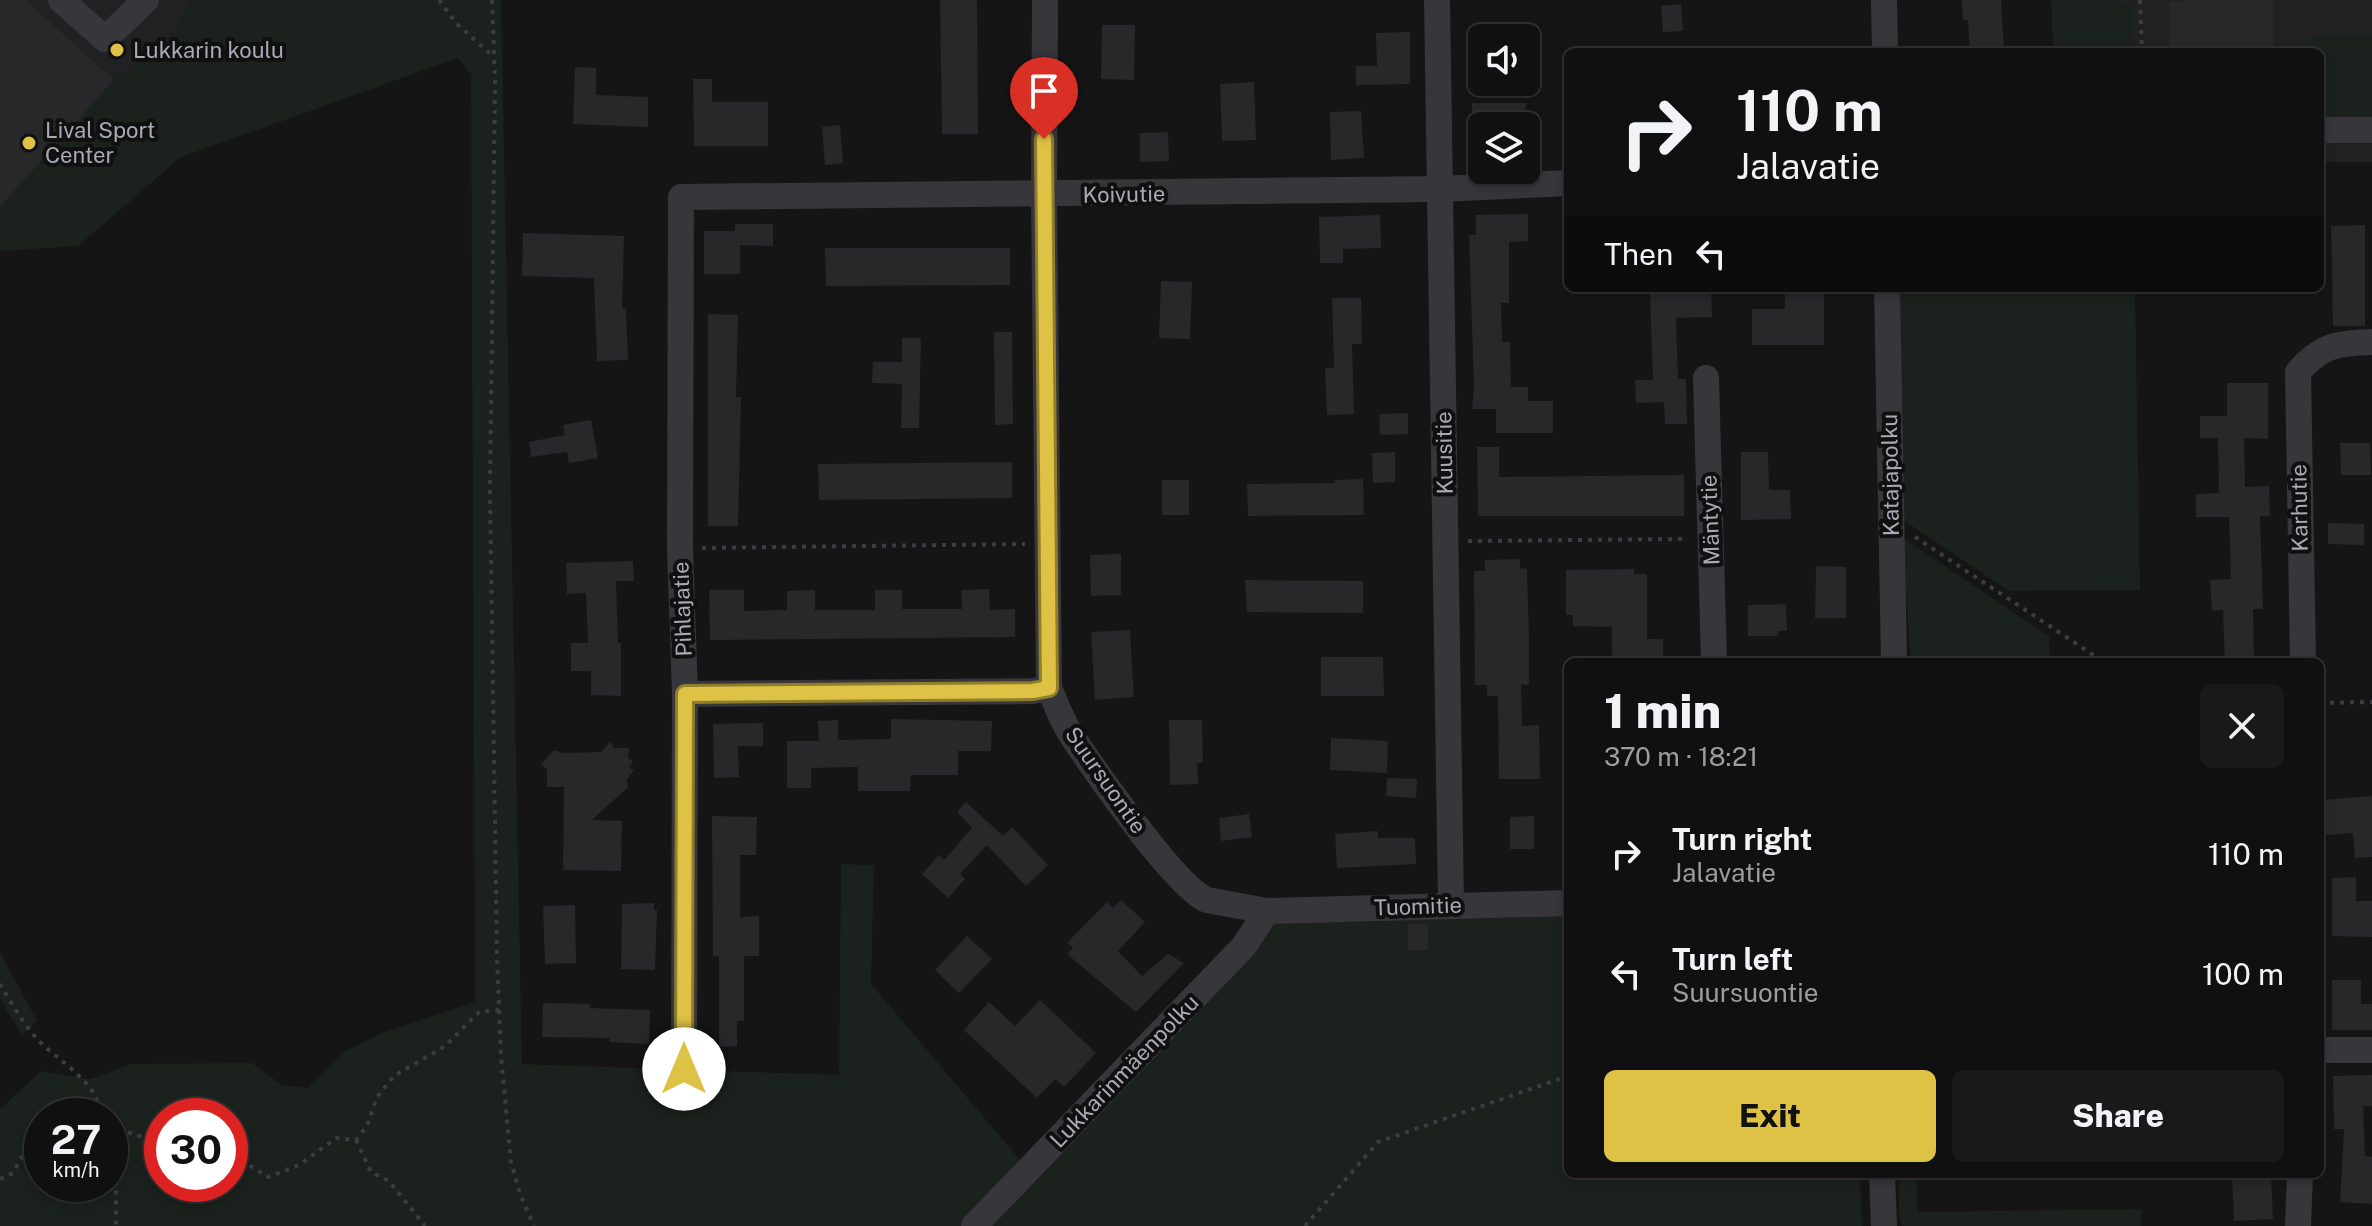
<!DOCTYPE html>
<meta charset="utf-8">
<style>
:root{--surface:#101010;--page:#191919;--text:#f1f3f6;--muted:#9c9d9f;--line:#303030;--accent:#dec245}
body{margin:0;font-family:"Public Sans",sans-serif;background:var(--page);color:var(--text);height:100vh;display:flex;flex-direction:column;font-size:30px;white-space:nowrap}
*{box-sizing:border-box;margin:0}
p{font-size:26px;color:var(--muted)}
.icon{flex:none;width:44px;height:44px;fill:none;stroke:currentColor;stroke-width:2;stroke-linecap:round;stroke-linejoin:round}
.map{position:relative;flex:1;overflow:hidden}
.drawer{position:absolute;left:1564px;top:658px;width:760px;height:520px;display:flex;flex-direction:column;background:var(--surface);border-radius:12px;box-shadow:0 4px 12px #0003,0 0 0 2px var(--line)}
.drawer>*{flex:none}
.guide{position:absolute;left:1564px;top:48px;width:760px;height:244px;border-radius:12px;box-shadow:0 4px 12px #0003,0 0 0 2px var(--line);background:#101010;color:var(--text);overflow:hidden}
.buttons{position:absolute;left:1468px;top:24px;display:grid;gap:16px}
.buttons a{display:grid;place-items:center;width:72px;height:72px;border-radius:12px;background:var(--surface);box-shadow:0 4px 12px #0003,0 0 0 2px var(--line);font-size:40px}
.speed{position:absolute;left:24px;top:1098px;display:flex;gap:16px;font-size:40px;font-weight:700;text-align:center}
.speed>*{display:grid;place-content:center;width:104px;height:104px;border-radius:50%;background:var(--surface);box-shadow:0 4px 12px #0003,0 0 0 2px var(--line);line-height:1}
.speed small{font-size:20px;font-weight:400}
.speed .limit{border:12px solid #d22;background:#fff;color:#111}
.pin{position:absolute;display:grid;place-items:center;width:68px;height:68px;color:#fff;margin:-82px -34px;border-radius:50% 50% 50% 0;rotate:-45deg;box-shadow:0 0 8px #0007}
.pin .icon{rotate:45deg}
.me{position:absolute;width:88px;margin:-44px;rotate:0deg;stroke-linejoin:round;filter:drop-shadow(0 0 6px #0008)}
.turn{display:flex;align-items:center;gap:28px;height:168px;padding:0 40px;font-size:36px}
.turn .icon{width:104px;height:104px;stroke-width:2.5}
.turn b{display:block;font-size:56px;line-height:68px}
.then{display:flex;align-items:center;height:76px;padding:0 40px;background:#0003;gap:16px;font-size:30px}
.round{display:grid;place-items:center;flex:none;width:84px;height:84px;border-radius:12px;background:var(--page)}
.head{display:flex;align-items:center;justify-content:space-between;height:136px;padding:0 40px}
h1{font-size:48px;font-weight:800;line-height:60px}
.primary-button{display:flex;gap:16px;margin-top:auto;padding:16px 40px}
.primary-button a{flex:1;height:92px;border-radius:12px;background:var(--accent);color:#111;font-size:32px;font-weight:800;line-height:92px;text-align:center}
.primary-button a+a{background:var(--page);color:var(--text)}
ul{padding:0;list-style:none}
li{display:flex;align-items:center;gap:24px;height:120px;padding:0 40px}
li div{flex:1}
li b{display:block;font-size:30px}
li em{font-style:normal}
.map>svg:first-child{display:block}
.built{fill:#212123}
.green{fill:#1b211d;fill-rule:evenodd}
.building{fill:#28282a}
.lines{fill:none;stroke-linecap:round;stroke-linejoin:round}
.path{stroke:#3c3d42;stroke-width:4;stroke-dasharray:4 6;stroke-linecap:butt}
.minor{stroke:#36363b;stroke-width:26}
.route-casing{stroke:#907e2d;stroke-width:20}
.route{stroke:#dec245;stroke-width:14}
.poi-dot{fill:#dec245;stroke:#101011;stroke-width:3}
.labels{text-anchor:middle;dominant-baseline:central;stroke-width:8;stroke-linejoin:round;paint-order:stroke}
.poi-label{font-size:22px;fill:#a8aab5;stroke:#101011;text-anchor:start}
.street-label{font-size:22px;fill:#a8aab5;stroke:#101011}
</style>
<div class="map">
<svg width="2372" height="1226" viewBox="0 0 2372 1226">
<rect width="100%" height="100%" fill="#151516"/>
<g class="built">
<polygon points="26,0 193,0 177,28 130,71 114,80"/>
<polygon points="2102,0 2372,0 2372,162 2320,162 2320,52 2133,52 2133,5"/>
</g>
<g class="green">
<path d="M193,0H501L522,1064L839,1075L841,864L874,865L871,984L1021,1161L1264,919L1568,914V1174H1860L1862,1226H0V1109L41,1071L90,1079L131,1064L252,1063L282,1085L308,1088L344,1052L382,1033L475,1002L471,75L458,58L181,157L78,246L0,251V207L114,80L130,71L177,28ZM42,1116H110V1184H42ZM162,1116H230V1184H162Z"/>
<polygon points="2051,0 2102,0 2133,5 2133,52 2053,52"/>
<polygon points="2309,35 2372,35 2372,117 2320,116 2320,52 2310,52"/>
<polygon points="1898,288 2135,288 2140,590 2009,591 1900,518"/>
<polygon points="1902,537 2049,636 2050,662 1911,662"/>
<polygon points="0,952 37,1021 22,1035 0,999"/>
<polygon points="1899,1174 1917,1174 1917,1212 2141,1209 2141,1226 1902,1226 1899,1215"/>
</g>
<g class="building">
<polygon points="0,0 26,0 114,80 0,207"/>
<polygon points="940,0 977,0 978,134 942,134"/>
<polygon points="1962,0 2001,0 2004,52 1970,52 1968,20 1963,21"/>
<polygon points="2188,0 2273,0 2274,52 2169,52 2169,2"/>
<polygon points="1681,4 1683,31 1663,32 1661,6"/>
<polygon points="1102,25 1135,25 1134,80 1101,79"/>
<polygon points="1410,32 1410,84 1356,85 1356,66 1377,66 1376,33"/>
<polygon points="575,67 596,68 596,95 648,97 648,127 573,124"/>
<polygon points="693,79 712,79 712,102 768,102 768,146 694,146"/>
<polygon points="1254,82 1256,140 1222,141 1220,84"/>
<polygon points="1472,103 1526,103 1525,126 1472,126"/>
<polygon points="1361,111 1364,158 1331,160 1330,112"/>
<polygon points="840,125 843,163 825,165 822,127"/>
<polygon points="1168,132 1169,161 1140,162 1140,133"/>
<polygon points="1528,214 1528,241 1509,242 1509,303 1501,303 1502,342 1510,342 1511,387 1528,387 1528,401 1553,401 1553,433 1496,433 1496,409 1472,409 1474,387 1469,235 1476,235 1476,215"/>
<polygon points="1380,215 1381,248 1343,249 1343,263 1320,263 1319,217"/>
<polygon points="735,224 773,224 773,246 740,245 740,274 704,274 704,231 735,231"/>
<polygon points="2365,225 2365,326 2333,326 2331,226"/>
<polygon points="523,233 624,236 622,309 626,308 628,360 597,361 594,278 522,276"/>
<polygon points="825,248 1010,248 1010,285 826,286"/>
<polygon points="1161,281 1192,282 1190,339 1159,338"/>
<polygon points="1711,290 1712,317 1676,318 1678,379 1686,379 1687,424 1665,424 1664,402 1636,403 1635,380 1653,380 1650,292"/>
<polygon points="1785,294 1824,294 1824,345 1752,345 1752,309 1785,309"/>
<polygon points="1332,298 1361,298 1362,344 1352,344 1354,414 1327,415 1325,368 1334,368"/>
<polygon points="708,314 738,315 736,397 741,397 738,526 708,526"/>
<polygon points="994,332 1012,332 1013,424 995,425"/>
<polygon points="902,338 921,338 919,428 901,428 902,384 872,383 873,362 902,362"/>
<polygon points="2227,383 2268,383 2268,439 2244,438 2245,487 2269,486 2270,516 2260,516 2263,609 2253,609 2254,662 2225,662 2223,610 2212,611 2210,580 2231,579 2229,517 2196,517 2196,494 2219,493 2218,438 2200,438 2200,416 2227,416"/>
<polygon points="1408,413 1408,434 1380,435 1379,414"/>
<polygon points="591,420 598,458 569,463 567,452 531,457 529,442 565,435 563,425"/>
<polygon points="2340,443 2370,443 2371,475 2341,475"/>
<polygon points="1477,447 1499,447 1499,477 1684,475 1684,516 1478,516"/>
<polygon points="1395,452 1395,482 1373,483 1372,453"/>
<polygon points="1741,452 1768,452 1769,490 1790,490 1791,519 1741,520"/>
<polygon points="1012,462 1012,498 819,500 818,464"/>
<polygon points="1363,479 1364,515 1248,516 1247,484 1335,483 1335,480"/>
<rect x="1162" y="480" width="27" height="35"/>
<polygon points="2328,523 2364,524 2364,545 2328,544"/>
<polygon points="1121,554 1121,595 1091,596 1090,555"/>
<polygon points="1520,559 1520,568 1527,569 1529,639 1529,685 1521,684 1522,726 1539,725 1540,779 1499,779 1498,696 1487,696 1487,685 1475,685 1474,571 1485,571 1485,560"/>
<polygon points="633,561 634,581 616,581 618,643 621,643 621,696 591,695 591,671 571,671 571,643 588,643 586,593 567,594 566,563"/>
<polygon points="1816,566 1846,567 1846,618 1815,618"/>
<polygon points="1634,569 1634,574 1647,574 1647,639 1663,639 1663,662 1612,659 1612,627 1573,626 1573,615 1566,615 1566,570"/>
<polygon points="1245,580 1363,581 1363,613 1247,612"/>
<polygon points="989,589 990,610 1015,609 1015,637 710,640 709,590 744,590 744,611 787,610 787,591 815,590 815,610 875,610 875,590 902,590 902,609 962,609 961,590"/>
<polygon points="1786,604 1787,631 1778,631 1778,636 1748,636 1748,605"/>
<polygon points="1130,630 1134,697 1095,700 1091,632"/>
<polygon points="1321,657 1383,657 1384,696 1321,696"/>
<polygon points="891,719 992,721 991,751 958,751 958,775 911,775 910,791 858,791 858,767 811,768 811,788 787,788 787,741 819,741 818,721 838,720 838,740 891,739"/>
<polygon points="1169,720 1202,720 1203,762 1197,763 1198,784 1170,785"/>
<polygon points="763,723 763,746 738,746 739,777 714,778 713,724"/>
<polygon points="1331,738 1388,741 1387,773 1330,770"/>
<polygon points="610,742 614,748 629,748 628,758 633,761 629,768 634,770 627,779 628,787 592,820 622,821 621,871 563,870 564,787 547,787 547,769 541,764 554,750 563,753 601,752"/>
<polygon points="1387,778 1417,779 1416,798 1386,796"/>
<polygon points="2372,796 2372,857 2355,858 2353,833 2326,835 2323,800"/>
<polygon points="966,802 1003,836 1012,827 1048,865 1026,886 987,845 960,874 965,879 948,898 922,874 939,855 944,860 972,828 957,812"/>
<polygon points="1249,814 1252,837 1221,841 1219,818"/>
<polygon points="712,816 757,817 756,855 740,855 740,917 759,916 759,956 744,956 744,1021 737,1021 737,1046 719,1047 719,956 713,956"/>
<polygon points="1534,816 1534,849 1510,849 1510,817"/>
<polygon points="1378,831 1378,838 1415,838 1416,864 1337,868 1335,834"/>
<polygon points="2356,877 2356,901 2372,901 2372,937 2332,936 2332,878"/>
<polygon points="1121,900 1145,922 1118,951 1142,976 1168,954 1184,963 1136,1012 1067,954 1073,948 1067,943 1107,902 1113,908"/>
<polygon points="654,903 654,910 657,910 655,970 621,969 622,904"/>
<polygon points="575,905 576,963 545,964 543,906"/>
<rect x="1408" y="924" width="20" height="26"/>
<polygon points="967,936 992,959 959,993 935,970"/>
<polygon points="2332,980 2361,980 2361,1004 2372,1004 2372,1030 2332,1030"/>
<polygon points="1040,1000 1096,1053 1064,1087 1055,1079 1037,1098 964,1030 989,1002 1015,1026"/>
<polygon points="543,1003 590,1004 590,1008 650,1010 649,1044 609,1042 610,1038 542,1037"/>
<polygon points="2372,1075 2372,1106 2363,1106 2365,1156 2372,1157 2372,1204 2340,1202 2344,1129 2334,1129 2333,1076"/>
<polygon points="2232,1174 2271,1174 2273,1219 2234,1221"/>
</g>
<g class="lines">
<g class="path">
<polyline points="439,0 457,24 494,57"/>
<polyline points="492,0 495,81 490,492 497,957 501,1056 511,1162 520,1194 534,1226"/>
<polyline points="2140,0 2142,52"/>
<polyline points="1915,537 2104,662"/>
<polyline points="1468,541 1687,539"/>
<polyline points="702,548 1025,544"/>
<polyline points="2320,703 2372,702"/>
<path d="M0,984C11,1003 24,1025 39,1041C61,1063 99,1083 101,1116"/>
<polyline points="110,1124 137,1136 162,1136"/>
<polyline points="356,1140 371,1172 389,1181 425,1226"/>
<polyline points="110,1141 116,1173 116,1226"/>
<polyline points="230,1163 249,1165 268,1177 299,1165 336,1138 356,1140 367,1126 377,1097 394,1076 445,1046 479,1012 499,1010"/>
<polyline points="0,1179 13,1173 32,1139 42,1140"/>
<polyline points="1305,1226 1378,1142 1568,1076"/>
</g>
<g class="minor">
<polyline points="61,0 105,39 146,0"/>
<path d="M1045,0L1044,195L1049,688C1056,703 1061,719 1070,733C1091,765 1176,888 1207,900L1267,911L1568,903"/>
<polyline points="1437,0 1451,905"/>
<polyline points="1884,0 1885,52"/>
<polyline points="2320,130 2372,130"/>
<polyline points="1887,288 1894,662"/>
<polyline points="1706,378 1714,662"/>
<path d="M2303,662L2298,372C2321,345 2338,343 2372,342"/>
<polyline points="685,694 1033,691 1049,688"/>
<polyline points="2320,1050 2372,1050"/>
<polyline points="684,1069 685,694 680,549 681,197 1440,189 1568,183"/>
<polyline points="1882,1174 1884,1226"/>
<polyline points="974,1226 1244,946 1267,911"/>
<polyline points="2298,1226 2300,1174"/>
</g>
</g>
<g class="lines">
<defs>
<polyline id="route" points="684,1069 685,694 1033,691 1049,688 1044,139"/>
</defs>
<use href="#route" class="route-casing"/>
<use href="#route" class="route"/>
</g>
<g class="poi-dot">
<circle cx="117" cy="50" r="8"/>
<circle cx="29" cy="143" r="8"/>
</g>
<g class="labels">
<g class="poi-label">
<text x="133" y="50">Lukkarin koulu</text>
<text x="45" y="130">Lival Sport<tspan x="45" dy="25">Center</tspan></text>
</g>
<g class="street-label">
<text transform="translate(1124 194) rotate(-1)">Koivutie</text>
<text transform="translate(1444 453) rotate(-91)">Kuusitie</text>
<text transform="translate(1890 475) rotate(-91)">Katajapolku</text>
<text transform="translate(2299 508) rotate(-91)">Karhutie</text>
<text transform="translate(1710 520) rotate(-92)">Mäntytie</text>
<text transform="translate(682 609) rotate(-92)">Pihlajatie</text>
<text transform="translate(1106 780) rotate(55)">Suursuontie</text>
<text transform="translate(1418 906) rotate(-2)">Tuomitie</text>
<text transform="translate(1124 1071) rotate(-46)">Lukkarinmäenpolku</text>
</g>
</g>
</svg>
<div class="buttons">
<a><svg class="icon" aria-label="sound" viewBox="0 0 24 24"><path d="M4 9h4l5-4v14l-5-4H4zM17 9q2 3 0 6"/></svg></a>
<a><svg class="icon" aria-label="layers" viewBox="0 0 24 24"><path d="M12 4l9 5-9 5-9-5zM3 14l9 5 9-5"/></svg></a>
</div>
<div class="speed"><div>27<small>km/h</small></div><div class="limit">30</div></div>
<div class="pin" style="left:1044px;top:139px;background:#d93025"><svg class="icon" aria-label="arrive" viewBox="0 0 24 24"><path d="M6 21V4h12l-3 4 3 4H6"/></svg></div>
<svg class="me" style="left:684px;top:1069px" viewBox="-20 -20 40 40"><circle r="19" fill="#fff"/><path d="M0-13L10 11 0 6-10 11z" fill="#dec245"/></svg>
<div class="guide">
<div class="turn"><svg class="icon" aria-label="right" viewBox="0 0 24 24"><path d="M7 20v-9h11M14 6l5 5-5 5"/></svg><div><b>110 m</b>Jalavatie</div></div>
<div class="then">Then<svg class="icon" aria-label="left" viewBox="0 0 24 24"><path d="M17 20v-9H6M10 6l-5 5 5 5"/></svg></div>
</div>
<section class="drawer">
<div class="head"><div><h1>1 min</h1><p>370 m · 18:21</p></div><a class="round"><svg class="icon" aria-label="close" viewBox="0 0 24 24"><path d="M6 6l12 12M18 6L6 18"/></svg></a></div>
<ul>
<li><svg class="icon" aria-label="right" viewBox="0 0 24 24"><path d="M7 20v-9h11M14 6l5 5-5 5"/></svg><div><b>Turn right</b><p>Jalavatie</p></div><em>110 m</em></li>
<li><svg class="icon" aria-label="left" viewBox="0 0 24 24"><path d="M17 20v-9H6M10 6l-5 5 5 5"/></svg><div><b>Turn left</b><p>Suursuontie</p></div><em>100 m</em></li>
</ul>
<div class="primary-button"><a>Exit</a><a>Share</a></div>
</section>
</div>
